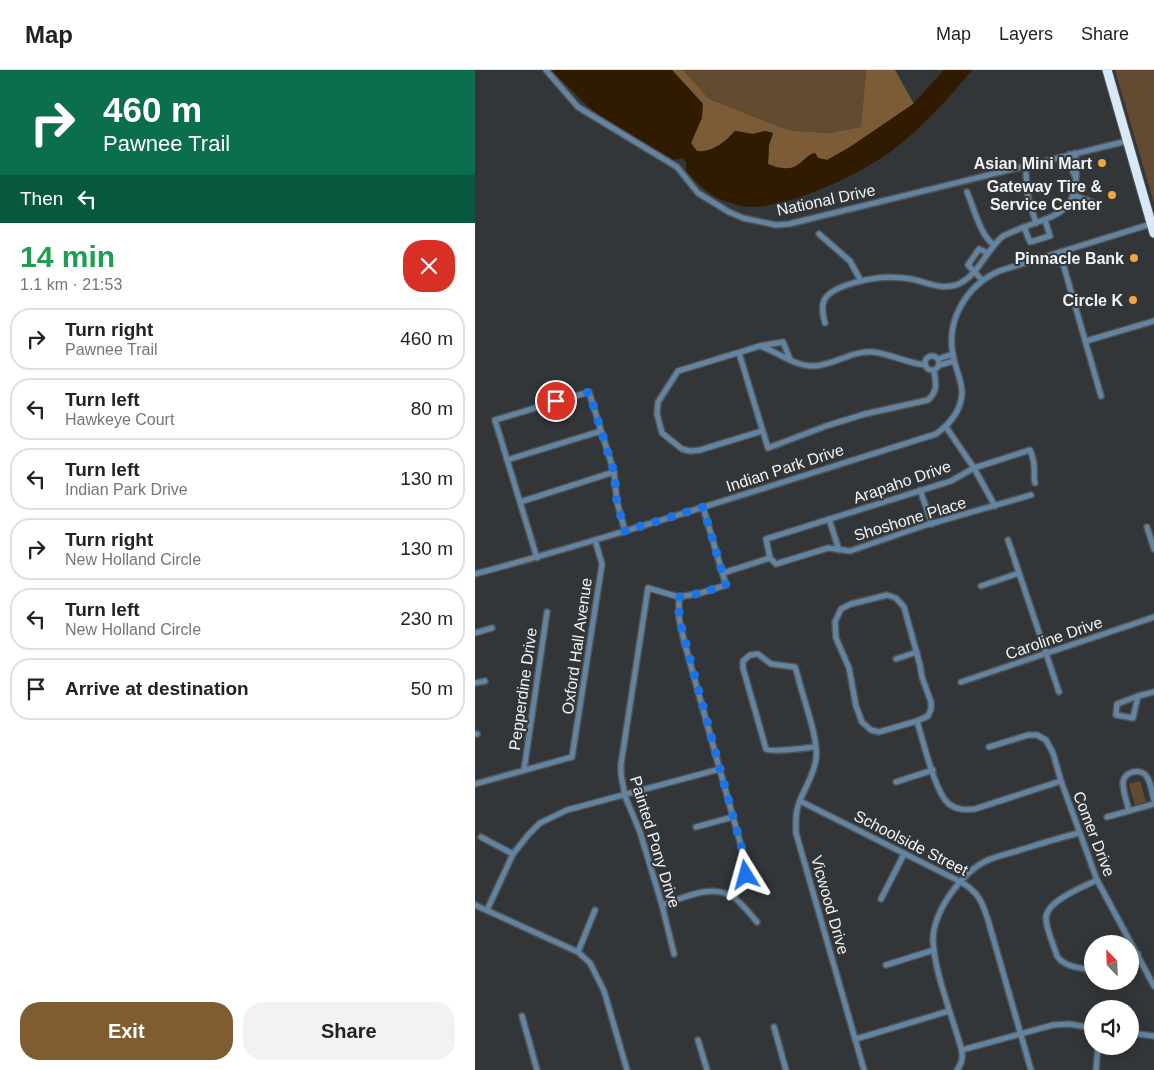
<!DOCTYPE html>
<meta charset="utf-8">
<style>
:root{--surface:#fff;--page:#f2f2f2;--text:#222;--muted:#767676;--line:#e0e0e0;--accent:#805d30}
body{margin:0;font-family:Arial,sans-serif;background:var(--page);color:var(--text);height:100vh;display:flex;flex-direction:column;font-size:19px;white-space:nowrap}
*{box-sizing:border-box;margin:0}
p{font-size:16px;color:var(--muted)}
.icon{flex:none;width:28px;height:28px;fill:none;stroke:currentColor;stroke-width:2;stroke-linecap:round;stroke-linejoin:round}
.map{position:relative;flex:1;overflow:hidden}
.side{display:flex;flex-direction:column;background:var(--surface);width:475px}
.side>*{flex:none}
.banner{background:#0b6e4f;color:#fff;overflow:hidden}
.needle{width:32px;rotate:337deg}
.buttons{position:absolute;left:609px;top:865px;display:grid;gap:10px}
.buttons a{display:grid;place-items:center;width:55px;height:55px;border-radius:50%;background:var(--surface);box-shadow:0 2px 12px #0003;font-size:25px}
.pin{position:absolute;display:grid;place-items:center;width:42px;height:42px;color:#fff;margin:-21px;border:2px solid #fff;border-radius:50%;box-shadow:0 1px 5px #0007}
.me{position:absolute;width:55px;margin:-28px;rotate:352deg;stroke-linejoin:round;filter:drop-shadow(0 0 4px #0008)}
.turn{display:flex;align-items:center;gap:18px;height:105px;padding:0 20px;font-size:22px}
.turn .icon{width:65px;height:65px;stroke-width:2.5}
.turn b{display:block;font-size:35px;line-height:42px}
.then{display:flex;align-items:center;height:48px;padding:0 20px;background:#0003;gap:10px;font-size:19px}
.round{display:grid;place-items:center;flex:none;width:52px;height:52px;border-radius:20px;background:var(--page)}
.summary{display:flex;align-items:center;justify-content:space-between;height:85px;padding:0 20px}
h1{font-size:30px;font-weight:600;line-height:38px;color:#1e9e55}
.action{display:flex;gap:10px;margin-top:auto;padding:10px 20px}
.action a{flex:1;height:58px;border-radius:20px;background:var(--accent);color:#fff;font-size:20px;font-weight:600;line-height:58px;text-align:center}
.action a+a{background:var(--page);color:var(--text)}
ul{padding:0;list-style:none}
li{display:flex;align-items:center;gap:15px;height:62px;margin:0 10px 8px;padding:0 10px;border:2px solid var(--line);border-radius:20px}
li div{flex:1}
li b{display:block;font-size:19px}
li em{font-style:normal}
header{display:flex;align-items:center;gap:30px;box-sizing:border-box;height:70px;padding:0 25px;background:var(--surface);border-bottom:1px solid var(--line)}
header strong{font-size:24px}
nav{display:flex;gap:28px;margin-inline-start:auto;font-size:18px}
main{display:flex;flex:1;min-height:0}
.map>svg:first-child{display:block}
.green{fill:#624b31}
.forest{fill:#7c5c37}
.water{fill:#311b00}
.lines{fill:none;stroke-linecap:round;stroke-linejoin:round}
.street-casing{stroke:#515456;stroke-width:8}
.highway-casing{stroke:#515456;stroke-width:11}
.street{stroke:#6284a0;stroke-width:5}
.highway{stroke:#d8e8f6;stroke-width:9}
.route{stroke:#1a73e8;stroke-width:9;stroke-dasharray:0 16.2}
.poi-dot{fill:#f2a542;stroke:#333638;stroke-width:2}
.labels{text-anchor:middle;dominant-baseline:central;stroke-width:4;stroke-linejoin:round;paint-order:stroke}
.poi-label{font-size:16px;font-weight:bold;fill:#f0f2f4;stroke:#333638;text-anchor:end}
.street-label{font-size:16px;fill:#f0f2f4;stroke:#333638}
</style>
<header>
<strong>Map</strong>
<nav><a>Map</a><a>Layers</a><a>Share</a></nav>
</header>
<main>
<section class="side">
<div class="banner">
<div class="turn"><svg class="icon" aria-label="right" viewBox="0 0 24 24"><path d="M7 20v-9h11M14 6l5 5-5 5"/></svg><div><b>460 m</b>Pawnee Trail</div></div>
<div class="then">Then<svg class="icon" aria-label="left" viewBox="0 0 24 24"><path d="M17 20v-9H6M10 6l-5 5 5 5"/></svg></div>
</div>
<div class="summary"><div><h1>14 min</h1><p>1.1 km · 21:53</p></div><a class="round" style="background:#d93025;color:#fff"><svg class="icon" aria-label="close" viewBox="0 0 24 24"><path d="M6 6l12 12M18 6L6 18"/></svg></a></div>
<ul>
<li><svg class="icon" aria-label="right" viewBox="0 0 24 24"><path d="M7 20v-9h11M14 6l5 5-5 5"/></svg><div><b>Turn right</b><p>Pawnee Trail</p></div><em>460 m</em></li>
<li><svg class="icon" aria-label="left" viewBox="0 0 24 24"><path d="M17 20v-9H6M10 6l-5 5 5 5"/></svg><div><b>Turn left</b><p>Hawkeye Court</p></div><em>80 m</em></li>
<li><svg class="icon" aria-label="left" viewBox="0 0 24 24"><path d="M17 20v-9H6M10 6l-5 5 5 5"/></svg><div><b>Turn left</b><p>Indian Park Drive</p></div><em>130 m</em></li>
<li><svg class="icon" aria-label="right" viewBox="0 0 24 24"><path d="M7 20v-9h11M14 6l5 5-5 5"/></svg><div><b>Turn right</b><p>New Holland Circle</p></div><em>130 m</em></li>
<li><svg class="icon" aria-label="left" viewBox="0 0 24 24"><path d="M17 20v-9H6M10 6l-5 5 5 5"/></svg><div><b>Turn left</b><p>New Holland Circle</p></div><em>230 m</em></li>
<li><svg class="icon" aria-label="arrive" viewBox="0 0 24 24"><path d="M6 21V4h12l-3 4 3 4H6"/></svg><div><b>Arrive at destination</b></div><em>50 m</em></li>
</ul>
<div class="action"><a>Exit</a><a>Share</a></div>
</section>
<div class="map">
<svg width="679" height="1000" viewBox="0 0 679 1000">
<rect width="100%" height="100%" fill="#333638"/>
<g class="green">
<polygon points="208,0 391,0 386,57 355,63 321,61 307,58 234,29"/>
<polygon points="640,0 679,0 679,133"/>
<polygon points="665,711 671,732 660,735 654,714"/>
</g>
<path class="forest" d="M197,0H208L234,29L307,58L321,61L355,63L386,57L391,0H420L439,34L375,77L352,90L343,88L340,83C331,85 327,94 319,97C311,100 300,97 293,94L294,75L298,63L290,61L278,64L260,61C250,72 237,83 222,81L216,74L228,34Z"/>
<path class="water" d="M76,0H197L228,34L227,48L216,73L222,81C237,83 250,72 260,61L278,64L290,61L298,63L294,75L293,94C300,98 311,100 319,97C327,94 331,85 340,83L343,88L352,90L375,77L438,34L469,0H497C474,28 448,57 419,79C389,103 314,138 275,137C268,137 259,134 253,132C235,127 223,114 211,101V92L208,88L198,90L166,72L117,40Z"/>
<g class="lines">
<defs>
<g id="street">
<polyline points="71,0 103,37 202,97 223,123 254,142 268,148 301,155 314,154 652,71"/>
<polyline points="595,84 598,102 600,106"/>
<polyline points="551,104 553,127 561,153"/>
<path d="M492,122C499,138 505,165 519,175"/>
<polyline points="598,125 617,132"/>
<polyline points="549,157 555,172 575,166 570,150"/>
<polyline points="344,164 375,191 386,211"/>
<polyline points="585,183 626,326"/>
<polyline points="507,210 493,195 504,179 513,183"/>
<path d="M350,253C344,232 348,224 369,216C391,208 413,205 436,209C452,212 465,220 481,215C503,207 511,180 528,166C577,142 608,153 600,83"/>
<polyline points="611,271 679,251"/>
<polyline points="285,276 308,272 315,289"/>
<path d="M264,283L293,378L351,356L390,344L453,330C463,321 461,313 459,301"/>
<circle cx="457" cy="293" r="7"/>
<polyline points="463,289 478,284"/>
<polyline points="465,295 479,291"/>
<polyline points="471,357 499,398 520,436"/>
<path d="M287,361L225,380L215,381L207,379L187,363L182,344L183,332L203,301L285,276C303,282 319,296 338,296C357,296 378,280 398,282C416,284 432,293 450,295"/>
<polyline points="32,390 126,361"/>
<polyline points="445,420 457,454"/>
<path d="M556,425L448,456L375,481L353,478L301,494L295,488L291,469L476,411L499,398L555,380C557,385 559,391 559,397C560,403 558,407 560,413"/>
<polyline points="45,432 139,402"/>
<polyline points="354,449 364,480"/>
<polyline points="672,457 679,479"/>
<polyline points="533,470 584,622"/>
<polyline points="62,488 20,350 114,322 139,402 142,432 150,461"/>
<polyline points="248,503 295,488"/>
<path d="M0,504C155,462 308,412 461,364C475,354 486,341 487,323C487,311 480,297 478,285C471,250 491,216 524,201L676,154"/>
<polyline points="506,516 544,503"/>
<polygon points="412,525 421,528 429,537 445,595 447,607 456,632 456,639 453,646 442,651 404,662 396,660 387,652 381,636 374,598 361,568 360,552 366,539 376,534"/>
<path d="M204,527V548L209,571L270,790C271,807 269,813 259,827"/>
<polyline points="0,563 17,558"/>
<polyline points="421,589 442,582"/>
<polyline points="486,612 679,547"/>
<polyline points="0,613 10,611"/>
<polyline points="663,626 658,648 641,645 642,634 663,626 679,622"/>
<path d="M442,651C448,670 460,723 474,734C482,740 490,740 500,739L586,711"/>
<polyline points="0,664 2,664"/>
<path d="M340,677C330,678 297,683 291,679L268,598V591L275,585L283,584L296,594L320,597L322,603C327,626 344,668 341,689C339,706 328,720 323,736C320,745 321,754 321,763L389,1000"/>
<polyline points="514,677 553,665 562,665 571,670 578,683 586,711 622,810 679,916"/>
<polyline points="49,700 72,542"/>
<polyline points="421,712 458,700"/>
<polyline points="0,714 97,687 127,494 120,470"/>
<path d="M325,731L486,812C503,822 507,831 513,850L556,1000"/>
<path d="M654,741C652,732 648,722 648,713C648,702 666,697 672,707C676,713 677,723 679,730"/>
<polyline points="632,747 679,734"/>
<polyline points="221,757 258,747"/>
<polyline points="6,767 38,784"/>
<polyline points="406,829 429,784"/>
<polyline points="0,835 103,882 115,893 129,921 152,1000"/>
<path d="M187,835C208,828 236,813 258,827C267,833 275,844 282,852"/>
<polyline points="12,840 38,784 53,765 65,753 92,740 245,699"/>
<polyline points="103,882 120,840"/>
<polyline points="199,884 187,835 165,762 150,726 146,704 146,694 173,518 204,527 226,523 251,515 228,437"/>
<polyline points="655,889 663,884"/>
<polyline points="411,895 459,880"/>
<path d="M618,900C605,898 589,897 582,886C579,875 571,860 571,848C571,831 608,817 622,810"/>
<polyline points="47,946 62,1000"/>
<polyline points="299,957 311,1000"/>
<polyline points="655,963 679,966"/>
<polyline points="381,969 474,941"/>
<polyline points="223,970 232,1000"/>
<polyline points="487,980 578,955 594,954 618,958"/>
<path d="M482,1000C492,988 485,975 481,961C473,936 458,894 458,869C459,840 487,802 513,790C522,786 532,784 542,781C562,775 583,768 604,763"/>
<polyline points="621,1000 623,976"/>
</g>
<polyline id="highway" points="632,0 679,163"/>
</defs>
<use href="#street" class="street-casing"/>
<use href="#highway" class="highway-casing"/>
<use href="#street" class="street"/>
<use href="#highway" class="highway"/>
</g>
<g class="lines">
<polyline class="route" points="81,331 114,322 139,402 142,432 150,461 228,437 251,515 226,523 204,527 204,548 270,790 271,805"/>
</g>
<g class="poi-dot">
<circle cx="627" cy="93" r="5"/>
<circle cx="637" cy="125" r="5"/>
<circle cx="659" cy="188" r="5"/>
<circle cx="658" cy="230" r="5"/>
</g>
<g class="labels">
<g class="poi-label">
<text x="617" y="93">Asian Mini Mart</text>
<text x="627" y="116">Gateway Tire &amp;<tspan x="627" dy="18">Service Center</tspan></text>
<text x="649" y="188">Pinnacle Bank</text>
<text x="648" y="230">Circle K</text>
</g>
<g class="street-label">
<text transform="translate(351 130) rotate(-12)">National Drive</text>
<text transform="translate(310 398) rotate(-18)">Indian Park Drive</text>
<text transform="translate(427 412) rotate(-19)">Arapaho Drive</text>
<text transform="translate(435 449) rotate(-17)">Shoshone Place</text>
<text transform="translate(579 568) rotate(-19)">Caroline Drive</text>
<text transform="translate(102 576) rotate(-82)">Oxford Hall Avenue</text>
<text transform="translate(48 619) rotate(-82)">Pepperdine Drive</text>
<text transform="translate(619 764) rotate(69)">Comer Drive</text>
<text transform="translate(180 772) rotate(73)">Painted Pony Drive</text>
<text transform="translate(436 773) rotate(27)">Schoolside Street</text>
<text transform="translate(355 835) rotate(74)">Vicwood Drive</text>
</g>
</g>
</svg>
<div class="buttons">
<a><svg class="needle" viewBox="-14 -14 28 28"><path d="M0-13l5 13h-10z" fill="#e53935"/><path d="M0 13l5-13h-10z" fill="#767676"/></svg></a>
<a><svg class="icon" aria-label="sound" viewBox="0 0 24 24"><path d="M4 9h4l5-4v14l-5-4H4zM17 9q2 3 0 6"/></svg></a>
</div>
<div class="pin" style="left:81px;top:331px;background:#d93025"><svg class="icon" aria-label="arrive" viewBox="0 0 24 24"><path d="M6 21V4h12l-3 4 3 4H6"/></svg></div>
<svg class="me" style="left:271px;top:805px" viewBox="-20 -20 40 40"><path d="M0-17L14 15 0 8-14 15z" fill="#1a73e8" stroke="#fff" stroke-width="4"/></svg>
</div>
</main>
